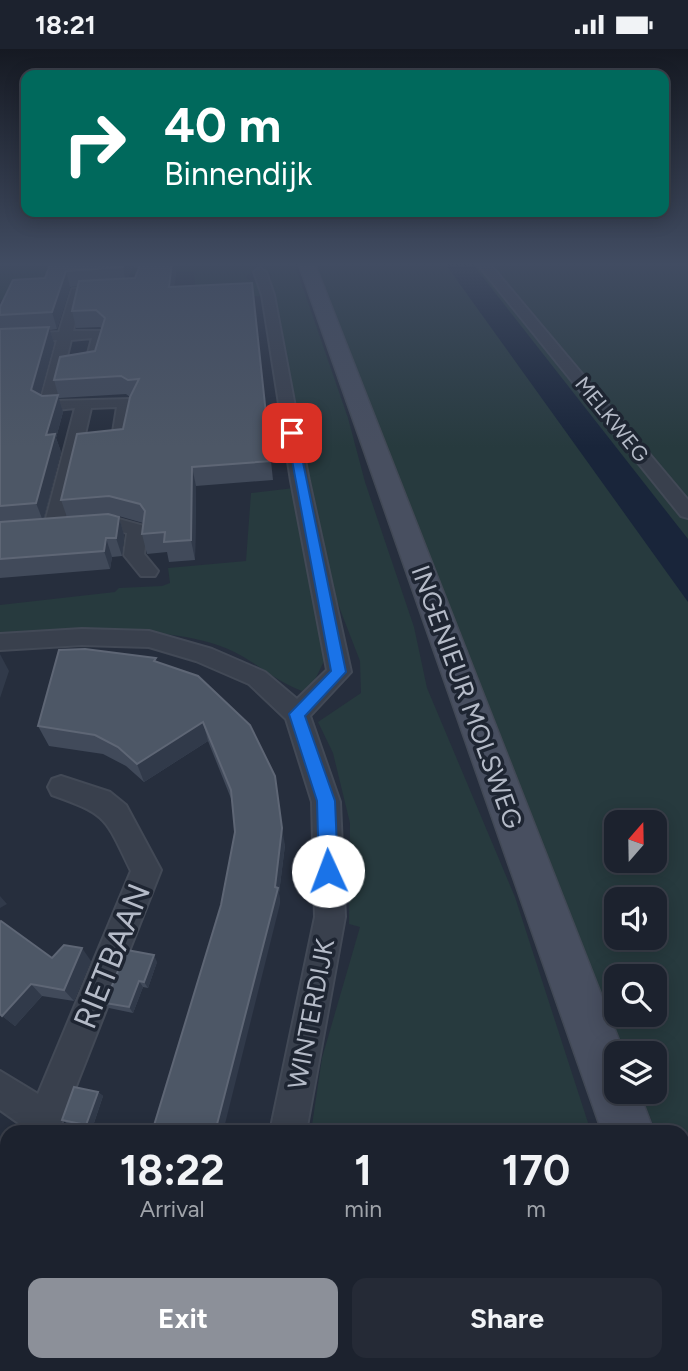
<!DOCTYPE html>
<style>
:root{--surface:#1c222e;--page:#252a36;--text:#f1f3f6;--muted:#a0a4aa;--line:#3a3f4a;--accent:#8c9099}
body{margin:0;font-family:Figtree,sans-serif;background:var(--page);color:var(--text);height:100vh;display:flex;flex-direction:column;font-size:26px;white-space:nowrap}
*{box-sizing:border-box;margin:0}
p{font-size:23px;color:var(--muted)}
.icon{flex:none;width:38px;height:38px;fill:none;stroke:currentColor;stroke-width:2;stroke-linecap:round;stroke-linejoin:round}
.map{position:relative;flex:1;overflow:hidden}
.panel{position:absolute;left:0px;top:1076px;width:690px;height:247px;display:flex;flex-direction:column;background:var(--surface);border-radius:21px 21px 0 0;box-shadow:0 4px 18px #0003,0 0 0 2px var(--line)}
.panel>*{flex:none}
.banner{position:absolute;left:21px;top:21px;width:648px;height:147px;border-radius:14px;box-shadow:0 4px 18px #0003,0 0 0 2px var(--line);background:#00695c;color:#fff;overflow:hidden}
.needle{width:46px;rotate:20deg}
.tools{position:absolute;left:604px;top:761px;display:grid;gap:14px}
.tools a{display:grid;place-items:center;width:63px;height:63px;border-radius:14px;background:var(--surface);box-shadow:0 4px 18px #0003,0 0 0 2px var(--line);font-size:35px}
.pin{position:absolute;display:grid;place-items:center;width:60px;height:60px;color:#fff;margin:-30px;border-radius:14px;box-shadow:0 4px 10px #0006}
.me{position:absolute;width:77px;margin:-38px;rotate:358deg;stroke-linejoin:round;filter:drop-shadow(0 0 5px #0008)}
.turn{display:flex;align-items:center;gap:24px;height:147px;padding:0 28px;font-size:32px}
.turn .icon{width:91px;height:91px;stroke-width:2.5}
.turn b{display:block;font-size:49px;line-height:60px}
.eta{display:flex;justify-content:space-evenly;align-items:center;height:119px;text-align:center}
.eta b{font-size:42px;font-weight:700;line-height:49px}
.primary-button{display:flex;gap:14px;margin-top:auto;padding:14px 28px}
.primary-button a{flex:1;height:80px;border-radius:14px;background:var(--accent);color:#fff;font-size:28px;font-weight:700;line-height:80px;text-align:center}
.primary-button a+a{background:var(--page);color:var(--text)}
.status{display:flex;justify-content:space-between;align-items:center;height:49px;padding:0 35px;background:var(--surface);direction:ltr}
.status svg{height:19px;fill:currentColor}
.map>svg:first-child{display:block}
.green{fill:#273a3e;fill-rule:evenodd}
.water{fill:#19253a}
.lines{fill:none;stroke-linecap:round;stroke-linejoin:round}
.street-casing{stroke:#424956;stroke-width:4}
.secondary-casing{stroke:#424956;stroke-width:3}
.street{fill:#39404d;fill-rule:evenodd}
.secondary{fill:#484f60;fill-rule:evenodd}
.wall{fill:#414a5a;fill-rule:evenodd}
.shaded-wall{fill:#313a4a}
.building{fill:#4d5766;stroke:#5e6675;stroke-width:2}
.route{fill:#1a73e8;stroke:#114b97;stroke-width:2}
.labels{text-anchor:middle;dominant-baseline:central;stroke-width:7;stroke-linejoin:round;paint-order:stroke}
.far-street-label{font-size:21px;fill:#b5bbc8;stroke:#1e2532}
.street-label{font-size:26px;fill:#b5bbc8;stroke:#1e2532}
.near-street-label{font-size:32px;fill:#b5bbc8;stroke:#1e2532}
</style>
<div class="status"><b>18:21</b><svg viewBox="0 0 49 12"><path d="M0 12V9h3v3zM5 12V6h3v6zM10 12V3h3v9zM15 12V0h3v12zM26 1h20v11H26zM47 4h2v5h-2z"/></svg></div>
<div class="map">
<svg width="688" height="1322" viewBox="0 0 688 1322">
<rect width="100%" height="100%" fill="#262e3d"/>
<g class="green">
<polygon points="0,213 255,213 258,222 248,225 246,229 257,235 263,247 207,249 196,246 194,222 131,225 132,218 0,251"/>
<polygon points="262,213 294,213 348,369 365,433 414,578 427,639 515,848 591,1083 311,1083 322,1009 360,878 349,875 350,774 333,704 318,673 361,644 360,612 326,524 270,230 272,225 265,222"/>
<path d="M313,213H688V1162L683,1148L682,1083H656L640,1043H654V1004H624ZM616,774H654V812H616ZM616,850H654V889H616ZM616,928H654V966H616Z"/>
<path d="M294,439L324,612L314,633L302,642C274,632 254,611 228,600C168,574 65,584 0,586V556L115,543L119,539L162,537L170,534L168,519L246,512L251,444Z"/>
<polygon points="277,1316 665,1316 667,1322 276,1322"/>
</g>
<polygon class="water" points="444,213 471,213 688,490 688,553"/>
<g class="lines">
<defs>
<g id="street">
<polygon points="476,213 488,213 688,451 688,469 681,467"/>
<polygon points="260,219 266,223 274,246 309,432 351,623 310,667 340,753 345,868 306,1083 270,1083 315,868 312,753 286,670 249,635 196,612 149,598 82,596 0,601 0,585 82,580 149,582 212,600 265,623 297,650 327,621 291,432 262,246 254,223"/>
<polygon points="110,237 114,238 114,244 81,246 73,282 105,282 107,285 99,316 92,320 79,319 77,316 79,313 86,312 92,289 71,291 56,352 131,350 134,353 128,393 120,398 96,399 94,395 96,391 112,389 117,358 91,359 63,481 53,487 43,481 75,359 47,362 39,357 57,291 0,294 0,286 59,283 72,240"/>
<path d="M115,469L144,477L147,481L144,505L158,522L155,527H141L124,506L127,484C112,480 88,488 78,478L88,472Z"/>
<path d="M61,727L110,743L126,756L161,821L58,1083H22L24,1078L0,1061V1022L38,1045L131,822C105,769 109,766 52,746L48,738L52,730Z"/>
<polygon points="7,1145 7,1199 0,1202 0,1148"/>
<polygon points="220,1316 264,1316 263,1322 219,1322"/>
</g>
<g id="secondary">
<polygon points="298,213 314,213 624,1004 616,1004 616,1043 639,1043 654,1083 602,1083"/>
<polygon points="682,1202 688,1204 688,1276 682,1273"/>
</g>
</defs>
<use href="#street" class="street-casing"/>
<use href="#secondary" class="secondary-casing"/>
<use href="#street" class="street"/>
<use href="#secondary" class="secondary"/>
</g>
<g class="wall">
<path d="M51,213H174L176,224L174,237L271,412L273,431L196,437L195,511L169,513L167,503L147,505L142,485L143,474L115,466L119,468L124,486L122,507L112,508L110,520L0,529V258L45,229ZM133,218L139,219L135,229H128ZM78,237L72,262L76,279L100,278L102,280L95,302L54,331L59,349L126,345L130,348L123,380L61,451L67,468L44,470L61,403L56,389L63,363L58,346L42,347L40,346L54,294L50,281L57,280L70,238Z"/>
<polygon points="158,614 198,627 285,796 279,844 280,855 221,856 235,783 232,752 208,692 144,733 126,717 103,705 49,697 38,677"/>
<polygon points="52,909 91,912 74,952 42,947 15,977 0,965"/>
<polygon points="157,913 148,939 143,938 133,964 109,959 105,954"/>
<polygon points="98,1043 103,1047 92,1080 68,1075 62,1071"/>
</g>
<g class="shaded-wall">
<polygon points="125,213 132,213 133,218 126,234 123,218"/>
<polygon points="172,213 174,213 176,224 172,254 169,238"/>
<polygon points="66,222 70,238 57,280 52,263"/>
<polygon points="49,278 54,294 37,358 31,341"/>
<polygon points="58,346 63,363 56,389 61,403 43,472 36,454 46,386"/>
<polygon points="192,418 196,437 195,511 191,491"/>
<polygon points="119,468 124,486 122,507 116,489"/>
<polygon points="106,489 112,508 110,520 104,502"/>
<polygon points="0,605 9,622 0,649"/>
<polygon points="203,673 208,692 144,733 137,715"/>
<polygon points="282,779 285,796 279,844 280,855 223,1083 215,1083"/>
<polygon points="0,847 7,855 0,859"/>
<polygon points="82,899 91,912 74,952 64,941"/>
<polygon points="154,906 157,913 148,939 144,933"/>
<polygon points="139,932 143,938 133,964 129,958"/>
<polygon points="31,935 42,947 15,977 2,967"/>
<polygon points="98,1043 103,1047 92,1080 86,1076"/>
<polygon points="30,1316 37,1316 35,1322 28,1322"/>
<polygon points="155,1316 165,1316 163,1322 153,1322"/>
</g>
<g class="building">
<polygon points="51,213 125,213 123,218 66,222 52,263 0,266 0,258 13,231 45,229"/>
<polygon points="141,213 172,213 169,238 252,234 271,412 192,418 191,491 164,493 165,483 142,485 145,462 140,455 109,447 61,451 77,385 123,380 130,348 139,330 128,331 121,327 54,331 60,308 95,302 105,269 96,261 72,262 79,232 135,229"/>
<polygon points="49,278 31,341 42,347 58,346 46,386 55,385 36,454 0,457 0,280"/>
<polygon points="108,465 119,468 116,489 106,489 104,502 0,510 0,473"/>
<polygon points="85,600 156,609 154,612 198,627 250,676 275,727 282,779 275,838 278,839 215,1083 152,1083 221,856 235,783 231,741 203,673 137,715 118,698 95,686 38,677 59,601"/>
<polygon points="1,872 52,909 64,896 82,899 64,941 31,935 2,967 0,965 0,873"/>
<polygon points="127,901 154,906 144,933 139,932 129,958 105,954 122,912"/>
<polygon points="74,1038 98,1043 86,1076 62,1071"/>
<polygon points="7,1215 7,1316 30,1316 28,1322 0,1322 0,1233"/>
<polygon points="80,1316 155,1316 153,1322 77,1322"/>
</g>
<linearGradient id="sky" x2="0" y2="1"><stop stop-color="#151922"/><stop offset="0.54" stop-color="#414c62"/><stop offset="1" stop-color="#414c62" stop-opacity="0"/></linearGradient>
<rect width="688" height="398" fill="url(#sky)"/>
<polygon class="route" points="292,381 297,384 346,623 305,667 335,752 338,822 335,828 328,830 322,828 319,822 317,752 289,665 331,622 287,384"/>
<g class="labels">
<g class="far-street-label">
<text transform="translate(612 370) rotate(51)">MELKWEG</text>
</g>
<g class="street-label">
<text transform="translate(467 648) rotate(70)">INGENIEUR MOLSWEG</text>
<text transform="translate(311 965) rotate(-79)">WINTERDIJK</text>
</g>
<g class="near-street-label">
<text transform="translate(112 907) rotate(-68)">RIETBAAN</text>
</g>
</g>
</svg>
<div class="tools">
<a><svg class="needle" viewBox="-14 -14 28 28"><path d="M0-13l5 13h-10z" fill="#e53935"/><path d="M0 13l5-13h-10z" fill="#a0a4aa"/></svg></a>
<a><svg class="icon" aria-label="sound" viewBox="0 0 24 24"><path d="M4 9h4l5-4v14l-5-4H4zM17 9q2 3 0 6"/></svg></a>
<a><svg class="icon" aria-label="search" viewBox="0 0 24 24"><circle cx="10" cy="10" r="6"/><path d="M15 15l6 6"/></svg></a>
<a><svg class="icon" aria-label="layers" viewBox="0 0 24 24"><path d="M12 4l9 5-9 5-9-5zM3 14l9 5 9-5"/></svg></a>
</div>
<div class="pin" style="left:292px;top:384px;background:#d93025"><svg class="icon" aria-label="arrive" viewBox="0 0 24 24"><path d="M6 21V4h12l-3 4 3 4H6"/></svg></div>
<svg class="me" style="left:328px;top:822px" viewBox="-20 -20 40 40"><circle r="19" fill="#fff"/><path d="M0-13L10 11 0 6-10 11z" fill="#1a73e8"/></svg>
<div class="banner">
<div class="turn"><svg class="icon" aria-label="right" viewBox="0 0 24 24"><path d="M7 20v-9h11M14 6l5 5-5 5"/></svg><div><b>40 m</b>Binnendijk</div></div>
</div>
<section class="panel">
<div class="eta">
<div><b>18:22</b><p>Arrival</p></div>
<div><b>1</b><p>min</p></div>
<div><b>170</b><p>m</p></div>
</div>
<div class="primary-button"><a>Exit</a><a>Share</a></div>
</section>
</div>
